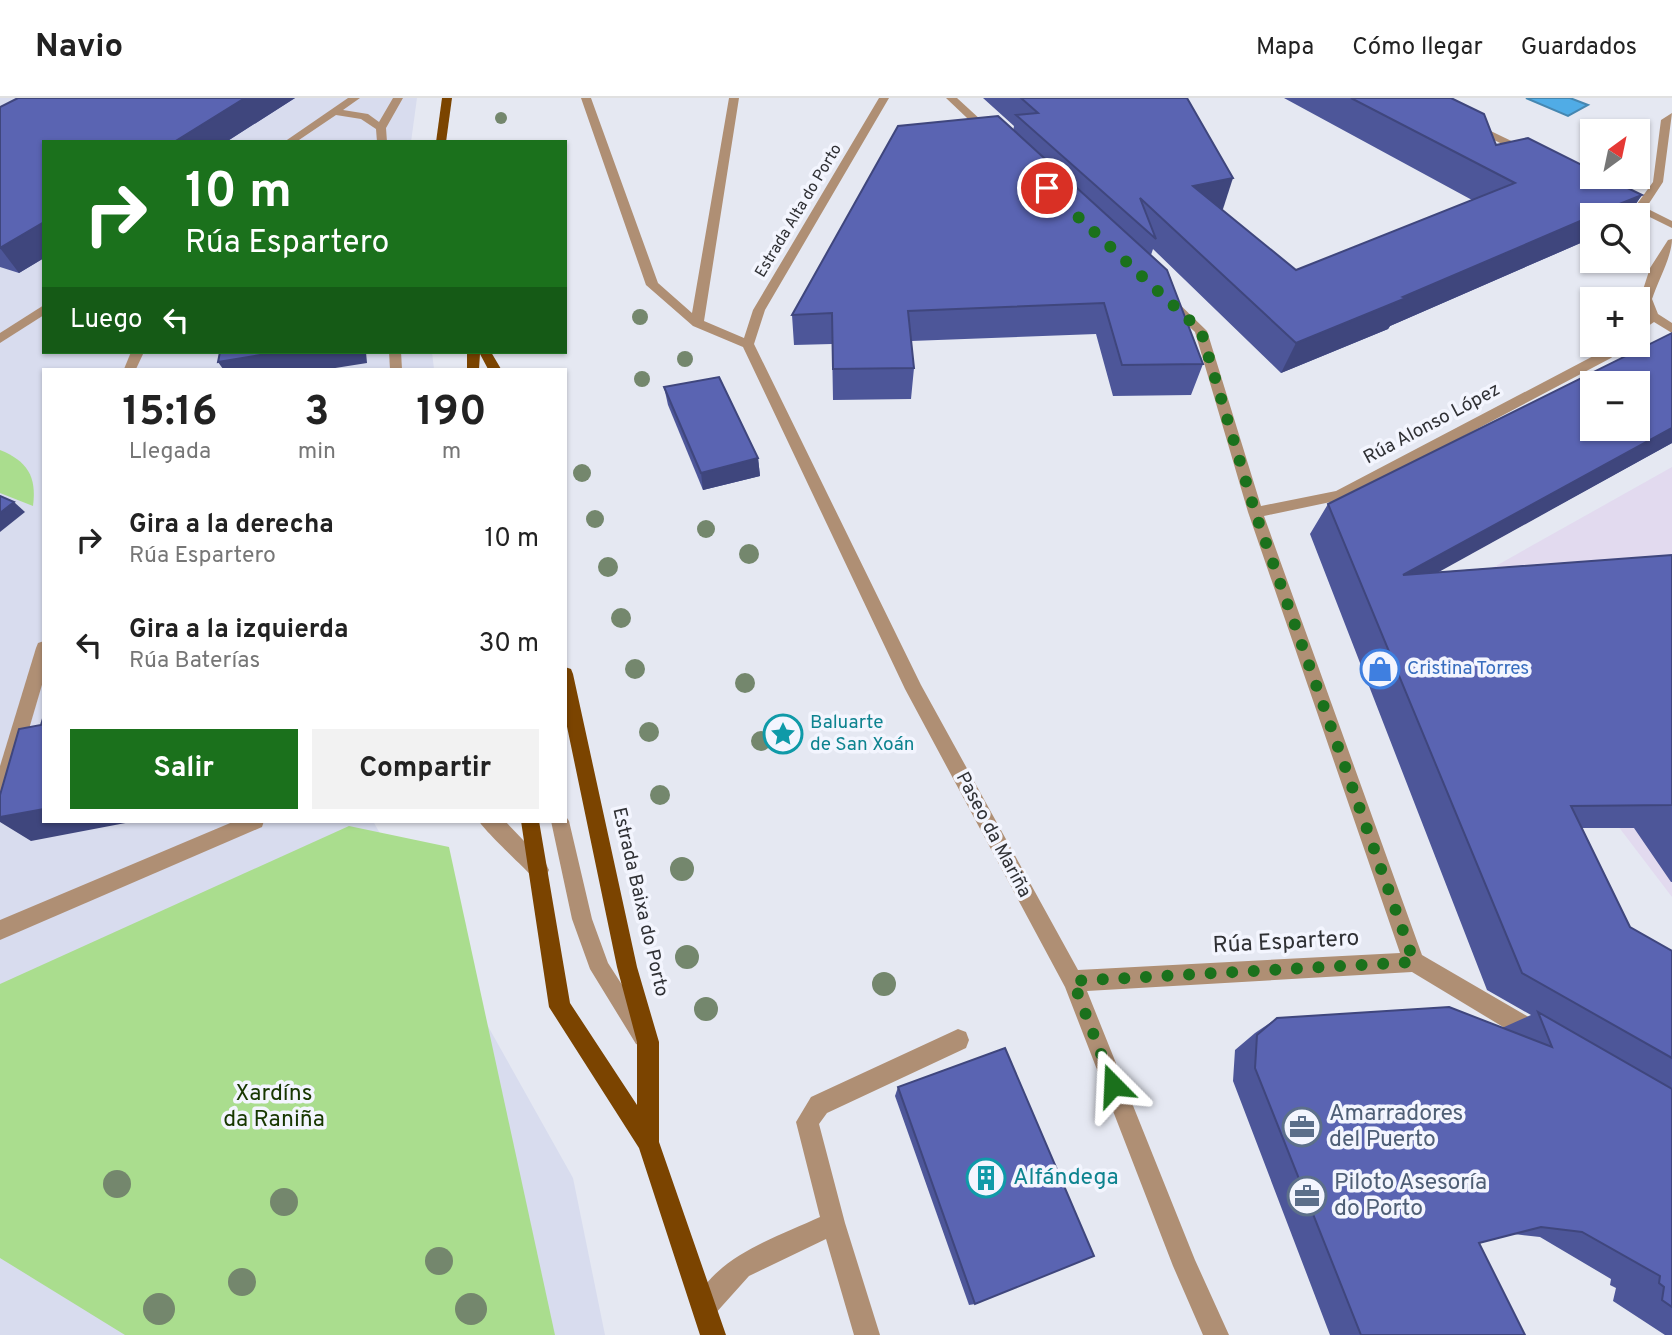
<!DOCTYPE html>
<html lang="es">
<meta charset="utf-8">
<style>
:root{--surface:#fff;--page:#f2f2f2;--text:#222;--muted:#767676;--line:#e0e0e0;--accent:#1b711c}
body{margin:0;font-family:Overpass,sans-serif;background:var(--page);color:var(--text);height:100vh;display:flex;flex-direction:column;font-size:26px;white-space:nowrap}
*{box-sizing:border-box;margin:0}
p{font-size:23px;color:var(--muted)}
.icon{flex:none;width:38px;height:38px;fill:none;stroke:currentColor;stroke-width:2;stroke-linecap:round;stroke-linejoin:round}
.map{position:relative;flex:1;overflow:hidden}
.drawer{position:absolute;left:42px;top:270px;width:525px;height:455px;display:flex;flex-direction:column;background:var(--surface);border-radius:0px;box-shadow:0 2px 5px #0004}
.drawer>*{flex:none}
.guide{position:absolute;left:42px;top:42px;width:525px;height:214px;border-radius:0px;box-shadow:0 2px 5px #0004;background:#1b711c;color:#fff;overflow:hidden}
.needle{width:46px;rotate:33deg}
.controls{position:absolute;left:1580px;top:21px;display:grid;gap:14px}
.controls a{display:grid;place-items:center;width:70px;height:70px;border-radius:0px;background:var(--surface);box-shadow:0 2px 5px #0004;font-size:35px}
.pin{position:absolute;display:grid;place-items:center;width:60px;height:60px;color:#fff;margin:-30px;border:4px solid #fff;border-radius:50%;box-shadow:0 2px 7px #0007}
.me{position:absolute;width:77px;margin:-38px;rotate:339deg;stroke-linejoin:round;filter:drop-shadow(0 0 5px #0008)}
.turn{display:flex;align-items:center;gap:24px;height:147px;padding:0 28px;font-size:32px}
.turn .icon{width:91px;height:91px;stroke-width:2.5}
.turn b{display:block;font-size:49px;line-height:60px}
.then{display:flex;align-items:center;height:66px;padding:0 28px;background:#0003;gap:14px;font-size:26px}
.eta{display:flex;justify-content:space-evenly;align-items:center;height:119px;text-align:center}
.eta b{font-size:42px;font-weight:700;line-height:49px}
.action{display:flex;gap:14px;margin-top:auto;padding:14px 28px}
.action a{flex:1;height:80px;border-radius:0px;background:var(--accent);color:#fff;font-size:28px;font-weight:700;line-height:80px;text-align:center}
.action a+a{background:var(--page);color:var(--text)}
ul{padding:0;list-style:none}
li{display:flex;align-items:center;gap:21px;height:105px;padding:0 28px}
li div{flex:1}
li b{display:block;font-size:26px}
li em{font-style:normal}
header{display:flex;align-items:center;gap:42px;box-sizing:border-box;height:98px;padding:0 35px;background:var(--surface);border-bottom:2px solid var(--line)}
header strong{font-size:33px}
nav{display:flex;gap:38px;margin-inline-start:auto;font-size:24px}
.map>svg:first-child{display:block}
.built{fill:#d8dcee}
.education{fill:#e2daef}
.green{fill:#aadd8e}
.water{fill:#50ace6;stroke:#4687b1;stroke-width:2}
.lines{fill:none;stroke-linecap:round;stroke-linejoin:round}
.minor{fill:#af8f74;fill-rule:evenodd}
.major{fill:#7b4400;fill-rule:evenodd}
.tree{fill:#74876d}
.wall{fill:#4d5699}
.shaded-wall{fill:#3f467d}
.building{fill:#5a64b2;stroke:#3f467d;stroke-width:2;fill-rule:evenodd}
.route{stroke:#1b711c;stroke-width:12;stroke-dasharray:0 21.6}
.labels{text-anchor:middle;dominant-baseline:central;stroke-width:7;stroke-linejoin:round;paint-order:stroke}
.far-street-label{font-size:16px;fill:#303135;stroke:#f3f5fe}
.street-label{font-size:19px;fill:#303135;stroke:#f3f5fe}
.shop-label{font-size:19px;fill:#366cbe;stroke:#f3f5fe;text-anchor:start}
.culture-label{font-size:19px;fill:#0d838f;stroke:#f3f5fe;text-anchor:start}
.near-street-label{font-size:23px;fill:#303135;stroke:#f3f5fe}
.near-park-label{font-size:23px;fill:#173700;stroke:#f3f5fe}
.near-service-label{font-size:23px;fill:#4e5e75;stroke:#f3f5fe;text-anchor:start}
.near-culture-label{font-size:23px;fill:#0d838f;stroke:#f3f5fe;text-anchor:start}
</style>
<header>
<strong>Navio</strong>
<nav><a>Mapa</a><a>Cómo llegar</a><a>Guardados</a></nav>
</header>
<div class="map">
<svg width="1672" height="1237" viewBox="0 0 1672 1237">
<rect width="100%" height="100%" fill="#e5e8f2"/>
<polygon class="built" points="0,0 417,0 411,44 44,44 44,254 432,254 434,271 44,271 44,723 373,723 573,1080 605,1237 0,1237"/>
<polygon class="education" points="1672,369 1672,799 1538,623 1453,492"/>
<g class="green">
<path d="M0,352C27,363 37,378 33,408L0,395Z"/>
<polygon points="349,728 449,749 555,1237 125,1237 0,1160 0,886"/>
</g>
<polygon class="water" points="1526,0 1570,0 1588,7 1568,18"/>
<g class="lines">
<g class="minor">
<polygon points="348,0 360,0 343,12 368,16 379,24 393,0 403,0 386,30 387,44 377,44 376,31 361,21 336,17 296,44 284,44"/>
<polygon points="581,0 591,0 658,185 692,215 729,0 739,0 704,223 744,240 753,212 879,0 889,0 765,212 754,246 921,587 1078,872 1400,855 1248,414 1195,234 1162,203 1162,197 1170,197 1207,233 1261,408 1336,393 1601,254 1610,247 1624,247 1611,260 1345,401 1264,418 1422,857 1544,928 1547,936 1544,944 1536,947 1528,944 1412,874 1087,893 1195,1162 1229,1237 1203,1237 1173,1168 1065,889 905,591 743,249 693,228 646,187"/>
<polygon points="946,0 957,0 994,34 994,38 986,38"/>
<polygon points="1672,15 1663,84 1646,110 1672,123 1672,130 1607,98 1617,96 1637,106 1653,84 1661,22"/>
<polygon points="1472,24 1532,53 1533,55 1524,57 1468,29 1467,27"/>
<path d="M1672,141C1672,158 1658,183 1652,201L1658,216L1672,225V235L1654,224L1638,235V224L1646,217L1640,201L1650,170L1668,142Z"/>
<polygon points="44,207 44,217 0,245 0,235"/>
<polygon points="131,254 144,254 136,271 124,271"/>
<polygon points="389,254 401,254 402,271 390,271"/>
<polygon points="44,543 44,580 9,699 7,705 0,707 0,668 36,550 38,545"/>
<polygon points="565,717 569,723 592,821 608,865 655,938 652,946 644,949 636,946 590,871 572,821 551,723 565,723"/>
<polygon points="235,723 264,723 262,729 0,842 0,822"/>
<path d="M479,723H505L546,766L549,772L546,778L539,781L532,778C523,769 482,730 479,723Z"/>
<path d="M958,931L966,934L969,942L966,950L827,1015L819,1026L845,1125L880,1237H854L826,1141L749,1178L714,1217L705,1220L696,1217L693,1208C713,1159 775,1140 820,1119L796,1024L811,999Z"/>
</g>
<g class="major">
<polygon points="442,0 452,0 446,44 436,44"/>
<polygon points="467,254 491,254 501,271 488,271 480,256 479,271 467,271"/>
<polygon points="565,569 571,571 573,576 637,869 659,944 659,1044 726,1237 700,1237 639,1050 549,909 521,723 539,723 570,905 637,1007 637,944 617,869 565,619"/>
</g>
</g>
<g class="tree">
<circle cx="501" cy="20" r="6"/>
<circle cx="640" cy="219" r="8"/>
<circle cx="685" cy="261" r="8"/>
<circle cx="642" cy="281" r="8"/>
<circle cx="582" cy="375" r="9"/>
<circle cx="595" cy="421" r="9"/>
<circle cx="706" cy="431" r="9"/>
<circle cx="749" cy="456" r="10"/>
<circle cx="608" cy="469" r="10"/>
<circle cx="621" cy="520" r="10"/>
<circle cx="635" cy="571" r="10"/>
<circle cx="745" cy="585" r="10"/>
<circle cx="649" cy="634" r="10"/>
<circle cx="761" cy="643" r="10"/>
<circle cx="660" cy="697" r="10"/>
<circle cx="682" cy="771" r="12"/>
<circle cx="687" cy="859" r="12"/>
<circle cx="884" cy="886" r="12"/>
<circle cx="706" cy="911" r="12"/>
<circle cx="117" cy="1086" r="14"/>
<circle cx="284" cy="1104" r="14"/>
<circle cx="439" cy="1163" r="14"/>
<circle cx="242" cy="1184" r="14"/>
<circle cx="159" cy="1211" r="16"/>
<circle cx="471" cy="1211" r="16"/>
</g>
<g class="wall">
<polygon points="18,0 295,0 226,44 44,44 44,160 19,175 0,169 0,9"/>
<polygon points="983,0 1187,0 1223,111 1221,111 1296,172 1472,102 1284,0 1451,0 1496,47 1642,97 1628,117 1592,117 1592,140 1390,228 1388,231 1281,275 1153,151 1151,157 1203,266 1191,297 1113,298 1096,236 911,243 914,270 911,301 833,302 832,246 794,247 792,217 1013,33 1014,28"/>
<polygon points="1672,235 1672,345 1437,474 1672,457 1672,784 1671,784 1634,730 1582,730 1630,829 1672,853 1672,1237 1665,1237 1613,1203 1616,1190 1610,1187 1611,1181 1540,1139 1514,1136 1479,1145 1525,1237 1330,1237 1233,983 1235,952 1255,935 1277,920 1502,930 1531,917 1487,892 1310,436 1328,406"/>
<polygon points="664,289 758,360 760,378 703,392 668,307"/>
<polygon points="898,989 975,1206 969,1207 895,998"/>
</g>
<g class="shaded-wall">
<polygon points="245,0 295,0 226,44 174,44"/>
<polygon points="1233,80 1223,111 1183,118 1193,88"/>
<polygon points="1642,97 1628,117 1595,117"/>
<polygon points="1592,118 1592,140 1390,228 1388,231 1281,275 1296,245"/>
<polygon points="44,124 44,160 19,175 0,150"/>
<polygon points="278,254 366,254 367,265 329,271 223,271 218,264"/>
<polygon points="1672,330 1672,345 1381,506 1403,477"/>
<polygon points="758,360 760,378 703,392 701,375"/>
<polygon points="14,404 25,414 0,434 0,415"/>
<polygon points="44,711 44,723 136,723 31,743 0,724 0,719"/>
</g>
<g class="building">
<polygon points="18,0 245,0 174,44 44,44 44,124 0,150 0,9"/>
<polygon points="1021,0 1187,0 1233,80 1193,88 1296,172 1515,85 1351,0 1451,0 1484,16 1496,47 1528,40 1592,72 1592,79 1605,79 1642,97 1592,117 1592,118 1403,199 1406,200 1296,245 1140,100 1156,141 1016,17 1038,15"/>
<polygon points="998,18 1167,172 1203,266 1122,267 1104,205 908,213 914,270 833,271 832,215 792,217 898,28"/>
<path d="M1672,235V330L1403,477L1672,457V707L1571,708L1630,829L1672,853V960L1522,875L1328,406ZM1592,285H1638V331H1592Z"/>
<polygon points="220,254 278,254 218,264"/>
<polygon points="719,279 758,360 701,375 664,289"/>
<polygon points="0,398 14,404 0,415"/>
<polygon points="44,617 44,711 0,719 0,697 19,631 41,627"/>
<polygon points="1449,909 1552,949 1538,914 1672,991 1672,1209 1662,1202 1664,1189 1659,1185 1660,1178 1582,1134 1541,1129 1479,1145 1525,1237 1361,1237 1255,970 1257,937 1277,920"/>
<polygon points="1005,950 1094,1158 975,1206 898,989"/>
</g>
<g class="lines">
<polyline class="route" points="1047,90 1201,233 1255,414 1414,864 1073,883 1113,987"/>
</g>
<defs>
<symbol id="shop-ring" viewBox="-11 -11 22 22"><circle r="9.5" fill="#f3f5fe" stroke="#3f7fe0" stroke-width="1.5"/><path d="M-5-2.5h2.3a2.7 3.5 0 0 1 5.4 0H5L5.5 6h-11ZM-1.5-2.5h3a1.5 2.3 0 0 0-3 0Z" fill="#3f7fe0"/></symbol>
<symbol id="sight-ring" viewBox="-11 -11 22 22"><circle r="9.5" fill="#f3f5fe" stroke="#0f9aa8" stroke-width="1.5"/><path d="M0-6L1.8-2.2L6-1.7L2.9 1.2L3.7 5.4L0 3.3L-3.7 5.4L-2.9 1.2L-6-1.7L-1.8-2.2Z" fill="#0f9aa8"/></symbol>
<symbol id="office-ring" viewBox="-11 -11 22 22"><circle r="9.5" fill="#f3f5fe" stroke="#5c6f8a" stroke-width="1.5"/><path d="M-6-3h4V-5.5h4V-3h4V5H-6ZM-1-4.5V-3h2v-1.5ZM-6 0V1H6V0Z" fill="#5c6f8a"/></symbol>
<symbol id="building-ring" viewBox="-11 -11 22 22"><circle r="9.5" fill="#f3f5fe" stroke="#0f9aa8" stroke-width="1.5"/><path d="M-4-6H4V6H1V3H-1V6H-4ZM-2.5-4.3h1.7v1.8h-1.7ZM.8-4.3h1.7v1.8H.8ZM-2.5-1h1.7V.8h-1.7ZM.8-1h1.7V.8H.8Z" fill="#0f9aa8"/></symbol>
</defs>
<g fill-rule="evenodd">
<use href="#shop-ring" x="1358" y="549" width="44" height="44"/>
<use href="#sight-ring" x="761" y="614" width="44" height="44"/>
<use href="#office-ring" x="1280" y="1007" width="44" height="44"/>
<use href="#building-ring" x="964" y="1058" width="44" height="44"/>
<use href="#office-ring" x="1285" y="1076" width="44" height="44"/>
</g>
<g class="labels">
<g class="far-street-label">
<text transform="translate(799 113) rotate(-59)">Estrada Alta do Porto</text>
</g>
<g class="street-label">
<text transform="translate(1432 326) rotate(-28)">Rúa Alonso López</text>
<text transform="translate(993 737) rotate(62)">Paseo da Mariña</text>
<text transform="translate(640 804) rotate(77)">Estrada Baixa do Porto</text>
</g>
<g class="shop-label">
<text x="1407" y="571">Cristina Torres</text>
</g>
<g class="culture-label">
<text x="810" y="625">Baluarte<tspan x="810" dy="22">de San Xoán</tspan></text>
</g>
<g class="near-street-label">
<text transform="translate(1286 845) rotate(-3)">Rúa Espartero</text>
</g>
<g class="near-park-label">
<text x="274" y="996">Xardíns<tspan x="274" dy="26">da Raniña</tspan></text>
</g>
<g class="near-service-label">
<text x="1329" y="1016">Amarradores<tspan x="1329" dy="26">del Puerto</tspan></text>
<text x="1334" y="1085">Piloto Asesoría<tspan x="1334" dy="26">do Porto</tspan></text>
</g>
<g class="near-culture-label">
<text x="1013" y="1080">Alfándega</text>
</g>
</g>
</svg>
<div class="controls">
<a><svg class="needle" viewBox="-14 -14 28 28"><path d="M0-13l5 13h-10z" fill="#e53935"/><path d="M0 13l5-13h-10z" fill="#767676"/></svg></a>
<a><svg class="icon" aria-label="search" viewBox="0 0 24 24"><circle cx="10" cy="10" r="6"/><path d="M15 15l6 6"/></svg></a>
<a>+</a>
<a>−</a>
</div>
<div class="pin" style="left:1047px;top:90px;background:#d93025"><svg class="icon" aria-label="arrive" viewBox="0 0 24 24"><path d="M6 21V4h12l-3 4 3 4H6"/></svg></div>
<svg class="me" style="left:1113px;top:987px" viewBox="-20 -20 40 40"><path d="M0-17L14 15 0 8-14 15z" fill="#1b711c" stroke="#fff" stroke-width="4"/></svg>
<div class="guide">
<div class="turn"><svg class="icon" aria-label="right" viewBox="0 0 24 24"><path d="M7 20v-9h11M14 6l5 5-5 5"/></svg><div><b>10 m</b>Rúa Espartero</div></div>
<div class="then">Luego<svg class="icon" aria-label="left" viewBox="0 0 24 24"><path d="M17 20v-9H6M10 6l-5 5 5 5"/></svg></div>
</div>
<section class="drawer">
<div class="eta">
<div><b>15:16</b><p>Llegada</p></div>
<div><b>3</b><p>min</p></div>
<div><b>190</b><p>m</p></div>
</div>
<ul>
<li><svg class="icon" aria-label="right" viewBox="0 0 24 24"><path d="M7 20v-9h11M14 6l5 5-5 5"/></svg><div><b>Gira a la derecha</b><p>Rúa Espartero</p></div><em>10 m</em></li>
<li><svg class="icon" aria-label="left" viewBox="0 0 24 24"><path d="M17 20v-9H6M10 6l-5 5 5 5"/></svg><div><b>Gira a la izquierda</b><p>Rúa Baterías</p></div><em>30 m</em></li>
</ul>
<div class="action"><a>Salir</a><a>Compartir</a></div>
</section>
</div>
